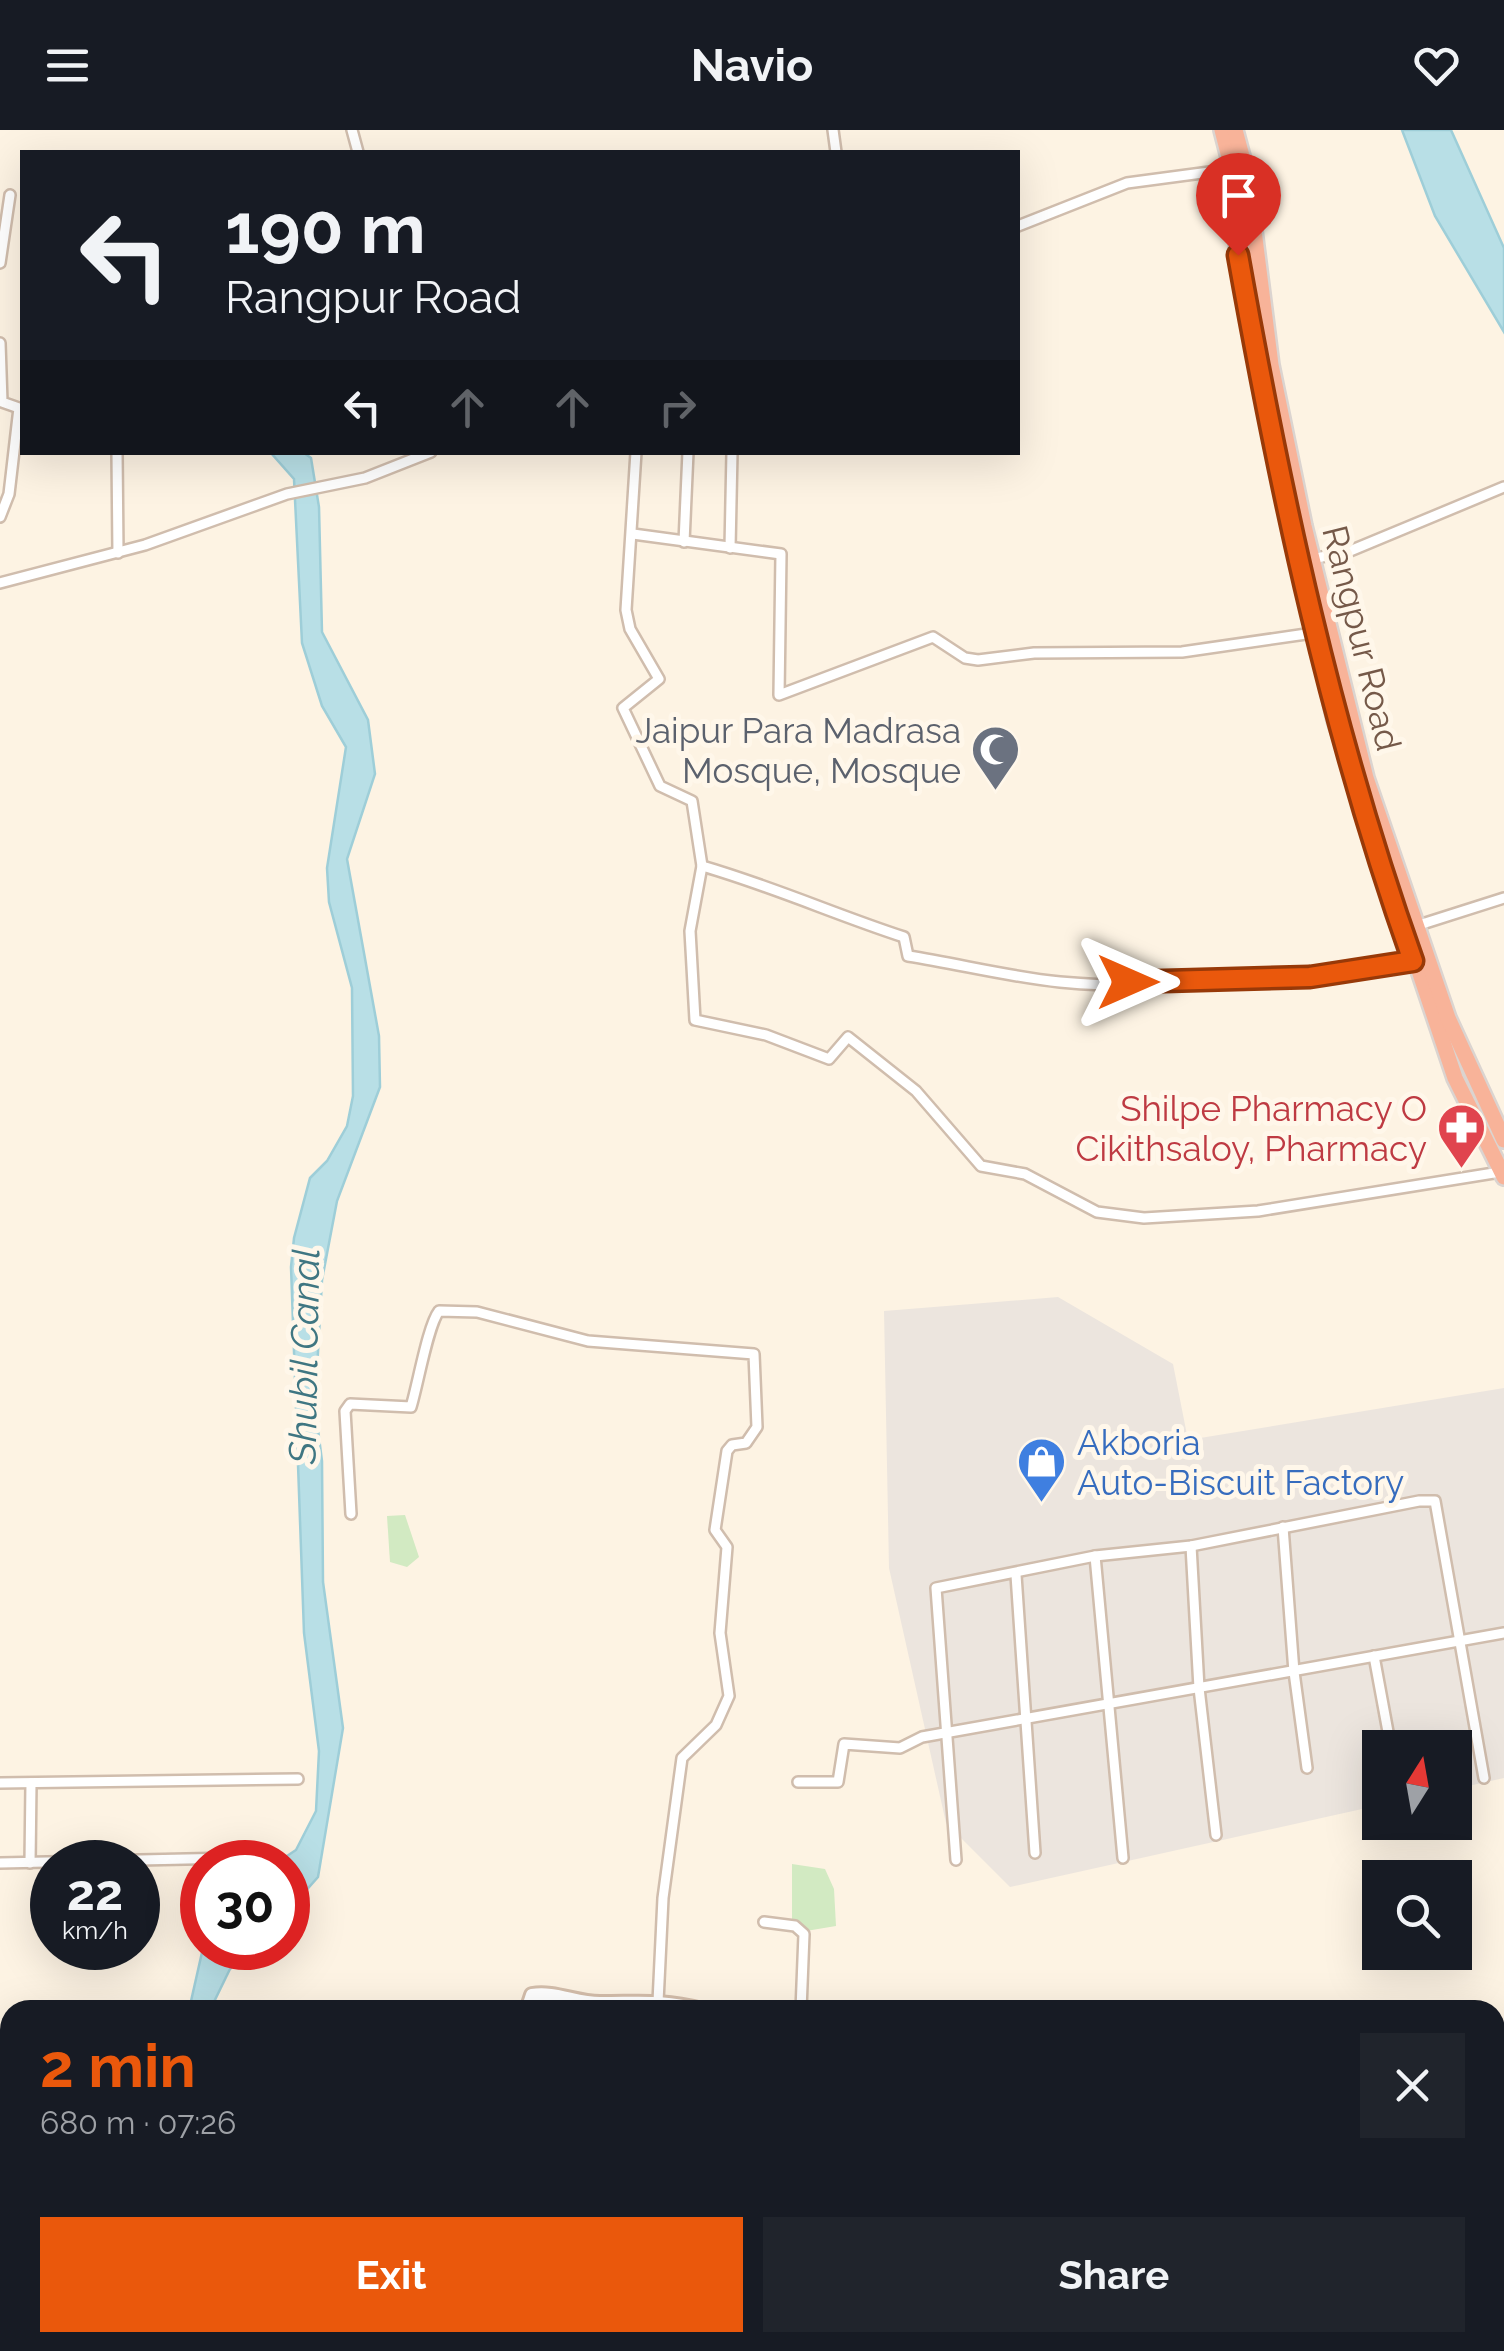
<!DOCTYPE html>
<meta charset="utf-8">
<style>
:root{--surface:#171b24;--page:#20242c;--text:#f1f3f6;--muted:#9ea1a6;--accent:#ea580c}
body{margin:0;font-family:Raleway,sans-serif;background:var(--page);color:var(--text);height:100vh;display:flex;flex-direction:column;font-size:38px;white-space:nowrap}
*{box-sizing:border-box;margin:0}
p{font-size:32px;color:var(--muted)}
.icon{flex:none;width:55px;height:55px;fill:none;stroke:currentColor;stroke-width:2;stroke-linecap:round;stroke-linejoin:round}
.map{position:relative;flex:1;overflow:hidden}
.panel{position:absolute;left:0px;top:1870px;width:1505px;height:352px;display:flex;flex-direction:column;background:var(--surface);border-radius:30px 30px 0 0;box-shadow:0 10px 40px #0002}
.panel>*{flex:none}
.banner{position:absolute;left:20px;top:20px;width:1000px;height:305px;border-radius:0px;box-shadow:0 10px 40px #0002;background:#171b24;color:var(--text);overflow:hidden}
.needle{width:65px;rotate:11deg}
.buttons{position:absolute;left:1362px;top:1600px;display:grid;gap:20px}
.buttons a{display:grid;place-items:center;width:110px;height:110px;border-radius:0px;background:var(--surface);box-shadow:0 10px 40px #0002;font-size:50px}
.speed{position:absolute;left:30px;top:1710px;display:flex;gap:20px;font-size:50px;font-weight:700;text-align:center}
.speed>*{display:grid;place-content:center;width:130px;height:130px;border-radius:50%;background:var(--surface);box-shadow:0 10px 40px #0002;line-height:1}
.speed small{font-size:25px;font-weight:400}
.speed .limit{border:15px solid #d22;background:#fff;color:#111}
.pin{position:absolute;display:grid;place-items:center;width:85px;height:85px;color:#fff;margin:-102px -42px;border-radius:50% 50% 50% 0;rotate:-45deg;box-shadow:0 0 10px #0007}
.pin .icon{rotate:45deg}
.me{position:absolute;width:110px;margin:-55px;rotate:90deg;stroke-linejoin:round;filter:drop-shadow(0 0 8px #0008)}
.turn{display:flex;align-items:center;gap:35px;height:210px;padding:0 40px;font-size:45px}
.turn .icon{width:130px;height:130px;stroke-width:2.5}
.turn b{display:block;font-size:70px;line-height:85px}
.lanes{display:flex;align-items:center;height:95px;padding:0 40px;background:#0003;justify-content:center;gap:50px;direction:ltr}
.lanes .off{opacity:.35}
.round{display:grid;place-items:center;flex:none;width:105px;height:105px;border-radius:0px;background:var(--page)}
.summary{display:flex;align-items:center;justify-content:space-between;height:170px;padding:0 40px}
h1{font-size:60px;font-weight:700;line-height:75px;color:var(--accent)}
.cta{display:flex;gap:20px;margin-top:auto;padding:20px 40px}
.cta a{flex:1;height:115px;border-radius:0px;background:var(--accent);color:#fff;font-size:40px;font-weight:700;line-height:115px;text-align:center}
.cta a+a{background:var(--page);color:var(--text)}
header{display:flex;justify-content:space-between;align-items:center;height:130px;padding:0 40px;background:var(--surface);font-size:45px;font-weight:700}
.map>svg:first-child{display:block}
.industrial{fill:#ece5de}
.green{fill:#d2eac2}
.water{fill:#b8dfe6;stroke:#9eced8;stroke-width:2.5}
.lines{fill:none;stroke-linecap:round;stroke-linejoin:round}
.street-casing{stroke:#d0bdad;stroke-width:14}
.secondary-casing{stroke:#d3bdaa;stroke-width:18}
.highway-casing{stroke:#dbd4d0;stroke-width:20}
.street{stroke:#fff;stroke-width:9}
.secondary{stroke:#fff;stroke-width:12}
.highway{stroke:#f8b399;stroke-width:15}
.route-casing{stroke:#983908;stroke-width:25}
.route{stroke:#ea580c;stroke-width:18}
.labels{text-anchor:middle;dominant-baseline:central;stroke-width:10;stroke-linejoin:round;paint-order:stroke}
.street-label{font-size:35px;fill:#755949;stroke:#fff7ea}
.worship-label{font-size:35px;fill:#5b616d;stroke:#fff7ea;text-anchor:end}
.health-label{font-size:35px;fill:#be3a42;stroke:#fff7ea;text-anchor:end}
.shop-label{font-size:35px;fill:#366cbe;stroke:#fff7ea;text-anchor:start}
.water-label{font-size:38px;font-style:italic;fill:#3f7682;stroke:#fff7ea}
</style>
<header><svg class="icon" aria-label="menu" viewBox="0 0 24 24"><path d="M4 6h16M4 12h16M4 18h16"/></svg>Navio<svg class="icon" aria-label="heart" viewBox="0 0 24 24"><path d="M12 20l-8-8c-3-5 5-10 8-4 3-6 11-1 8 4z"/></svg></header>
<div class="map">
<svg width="1504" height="2221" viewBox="0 0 1504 2221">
<rect width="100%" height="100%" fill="#fdf3e3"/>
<polygon class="industrial" points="1058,1167 1173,1234 1188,1310 1504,1258 1504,1648 1455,1659 1455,1618 1380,1618 1380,1675 1010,1757 946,1693 889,1438 884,1181"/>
<g class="green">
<polygon points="405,1385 419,1427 407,1437 390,1432 387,1386"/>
<polygon points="792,1734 825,1739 834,1759 836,1796 806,1801 801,1793 792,1792"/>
</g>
<g class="water">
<polygon points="1402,0 1451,0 1504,118 1504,202 1435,86"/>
<polygon points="271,323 304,323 311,328 319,377 322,502 368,590 375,644 347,729 379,906 380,957 337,1071 322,1150 315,1276 322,1331 323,1452 343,1598 318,1747 288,1781 288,1732 278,1732 296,1720 316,1681 319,1621 304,1503 291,1137 294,1108 310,1048 327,1031 347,996 353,966 352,858 329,772 327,738 346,617 322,576 302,513 294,349"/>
<polygon points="203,1818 253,1818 230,1839 210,1880 189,1880"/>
</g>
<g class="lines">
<defs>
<g id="street">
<polyline points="352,0 358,22"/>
<polyline points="833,0 836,22"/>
<polyline points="1018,96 1127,53 1232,39"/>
<polyline points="0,133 10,65"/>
<polyline points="0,213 2,272 19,278 9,364 0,387"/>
<polyline points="117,322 118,423"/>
<polyline points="636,322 626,480 630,499 659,549 623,578 660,656 692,671 702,736 690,801 695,890 766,905 829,929 848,907 916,961 981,1036 1025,1044 1097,1082 1144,1088 1258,1081 1500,1042"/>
<polyline points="633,404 781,424 779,565 933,507 965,528 978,530 1034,523 1182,522 1313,503"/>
<polyline points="684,412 688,322"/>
<polyline points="730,418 732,322"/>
<polyline points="1312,429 1350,421 1504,357"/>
<polyline points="0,453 145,415 287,364 365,348 431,322"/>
<path d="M702,736C772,756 836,785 904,807L908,826C959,834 1010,847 1060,852C1177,863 1298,848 1413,831"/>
<polyline points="1419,795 1504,768"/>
<path d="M351,1384L345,1281L350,1274L411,1277C418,1254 428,1195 439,1181L477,1182L588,1211L754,1224L757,1297L746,1313L732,1315L727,1321L715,1400L727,1417L720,1503L729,1566L716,1595L682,1628L663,1768L658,1872"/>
<polyline points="1283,1397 1294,1542 1307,1638"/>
<polyline points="1191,1416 1199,1558 1216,1705"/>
<polyline points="1095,1426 1123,1728"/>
<polyline points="1016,1445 1035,1723"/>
<polyline points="1374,1526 1391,1618"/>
<polyline points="798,1652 838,1652 844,1614 900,1618 922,1607 1504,1503"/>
<polyline points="0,1653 298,1649"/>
<polyline points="956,1730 936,1458 1095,1426 1191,1416 1419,1371 1435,1371 1484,1648"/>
<polyline points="0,1733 275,1727"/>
<polyline points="30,1733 31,1653"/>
<polyline points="764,1792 795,1796 804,1804 801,1880"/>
<polyline points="0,1930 10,1926"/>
<polyline points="0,2004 10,2000"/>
<polyline points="0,2067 10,2063"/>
<polyline points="0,2146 10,2173"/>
<polyline points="98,2212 101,2221"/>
<polyline points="510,2212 512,2221"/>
<polyline points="750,2212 752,2221"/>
<polyline points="1050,2212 1052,2221"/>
<polyline points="18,2221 41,2212"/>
<polyline points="383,2221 392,2212"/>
<polyline points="1211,2221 1212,2212"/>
<polyline points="1415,2221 1415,2220"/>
</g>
<g id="secondary">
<path d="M527,1880L532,1865C555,1861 578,1874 602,1873C641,1873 662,1870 702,1880"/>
<polyline points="1495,1937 1504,1941"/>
</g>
<g id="highway">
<polyline points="1222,0 1232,39 1238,125 1267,288 1335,590 1455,948 1504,1047"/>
<polyline points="1235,0 1247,45 1271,235 1304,396 1366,648 1448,888 1504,1010"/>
</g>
</defs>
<use href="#street" class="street-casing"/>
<use href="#secondary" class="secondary-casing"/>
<use href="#highway" class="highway-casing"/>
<use href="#street" class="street"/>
<use href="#secondary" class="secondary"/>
<use href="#highway" class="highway"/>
</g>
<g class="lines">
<defs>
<path id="route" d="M1128,852L1310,847L1413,831C1331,601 1281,366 1238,125"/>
</defs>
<use href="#route" class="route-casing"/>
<use href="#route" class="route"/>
</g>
<defs>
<symbol id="mosque-pin" viewBox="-11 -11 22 30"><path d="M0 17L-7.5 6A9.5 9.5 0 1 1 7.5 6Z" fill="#6b7280" stroke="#fff7ea"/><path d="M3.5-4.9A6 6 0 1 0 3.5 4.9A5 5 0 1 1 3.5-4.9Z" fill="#fff"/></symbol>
<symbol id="pharmacy-pin" viewBox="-11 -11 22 30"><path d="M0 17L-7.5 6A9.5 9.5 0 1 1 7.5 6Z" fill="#e0444e" stroke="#fff7ea"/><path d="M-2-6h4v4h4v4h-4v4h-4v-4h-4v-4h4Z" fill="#fff"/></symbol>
<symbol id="shop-pin" viewBox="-11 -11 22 30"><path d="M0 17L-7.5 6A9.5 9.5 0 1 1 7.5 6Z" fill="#3f7fe0" stroke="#fff7ea"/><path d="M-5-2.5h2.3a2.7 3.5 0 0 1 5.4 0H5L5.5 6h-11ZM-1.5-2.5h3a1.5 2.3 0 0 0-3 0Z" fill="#fff"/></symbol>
</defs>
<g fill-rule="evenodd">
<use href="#mosque-pin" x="968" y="592" width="55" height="75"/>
<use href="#pharmacy-pin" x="1434" y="970" width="55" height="75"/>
<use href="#shop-pin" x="1014" y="1304" width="55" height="75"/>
</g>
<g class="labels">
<g class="street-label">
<text transform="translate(1362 508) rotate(76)">Rangpur Road</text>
</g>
<g class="worship-label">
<text x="961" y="600">Jaipur Para Madrasa<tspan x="961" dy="40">Mosque, Mosque</tspan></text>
</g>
<g class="health-label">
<text x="1427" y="978">Shilpe Pharmacy O<tspan x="1427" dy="40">Cikithsaloy, Pharmacy</tspan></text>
</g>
<g class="shop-label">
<text x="1077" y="1312">Akboria<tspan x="1077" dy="40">Auto-Biscuit Factory</tspan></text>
</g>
<g class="water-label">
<text transform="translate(304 1226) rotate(-89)">Shubil Canal</text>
</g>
</g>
</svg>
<div class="buttons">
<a><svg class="needle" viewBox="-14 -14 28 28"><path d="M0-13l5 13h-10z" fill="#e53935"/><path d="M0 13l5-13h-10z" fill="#9ea1a6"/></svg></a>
<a><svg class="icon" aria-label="search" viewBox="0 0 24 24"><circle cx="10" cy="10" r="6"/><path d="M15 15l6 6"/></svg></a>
</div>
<div class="speed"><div>22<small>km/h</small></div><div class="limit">30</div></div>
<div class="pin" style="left:1238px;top:125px;background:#d93025"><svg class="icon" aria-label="arrive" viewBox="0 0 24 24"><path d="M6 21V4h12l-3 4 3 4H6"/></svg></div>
<svg class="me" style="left:1128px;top:852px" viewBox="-20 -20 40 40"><path d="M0-17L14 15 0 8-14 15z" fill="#ea580c" stroke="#fff" stroke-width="4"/></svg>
<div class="banner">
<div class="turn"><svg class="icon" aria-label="left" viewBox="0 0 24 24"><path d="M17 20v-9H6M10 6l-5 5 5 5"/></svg><div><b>190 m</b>Rangpur Road</div></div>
<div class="lanes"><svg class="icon" aria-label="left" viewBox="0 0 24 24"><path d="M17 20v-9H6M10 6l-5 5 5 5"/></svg><svg class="icon off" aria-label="ahead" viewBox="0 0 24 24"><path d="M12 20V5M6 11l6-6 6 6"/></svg><svg class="icon off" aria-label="ahead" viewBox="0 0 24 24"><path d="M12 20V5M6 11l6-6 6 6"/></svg><svg class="icon off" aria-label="right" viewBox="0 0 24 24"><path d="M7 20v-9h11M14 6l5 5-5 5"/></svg></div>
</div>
<section class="panel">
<div class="summary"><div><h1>2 min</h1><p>680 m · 07:26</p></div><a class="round"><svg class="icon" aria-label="close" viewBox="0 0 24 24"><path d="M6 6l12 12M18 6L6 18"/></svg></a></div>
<div class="cta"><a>Exit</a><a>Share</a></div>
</section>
</div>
